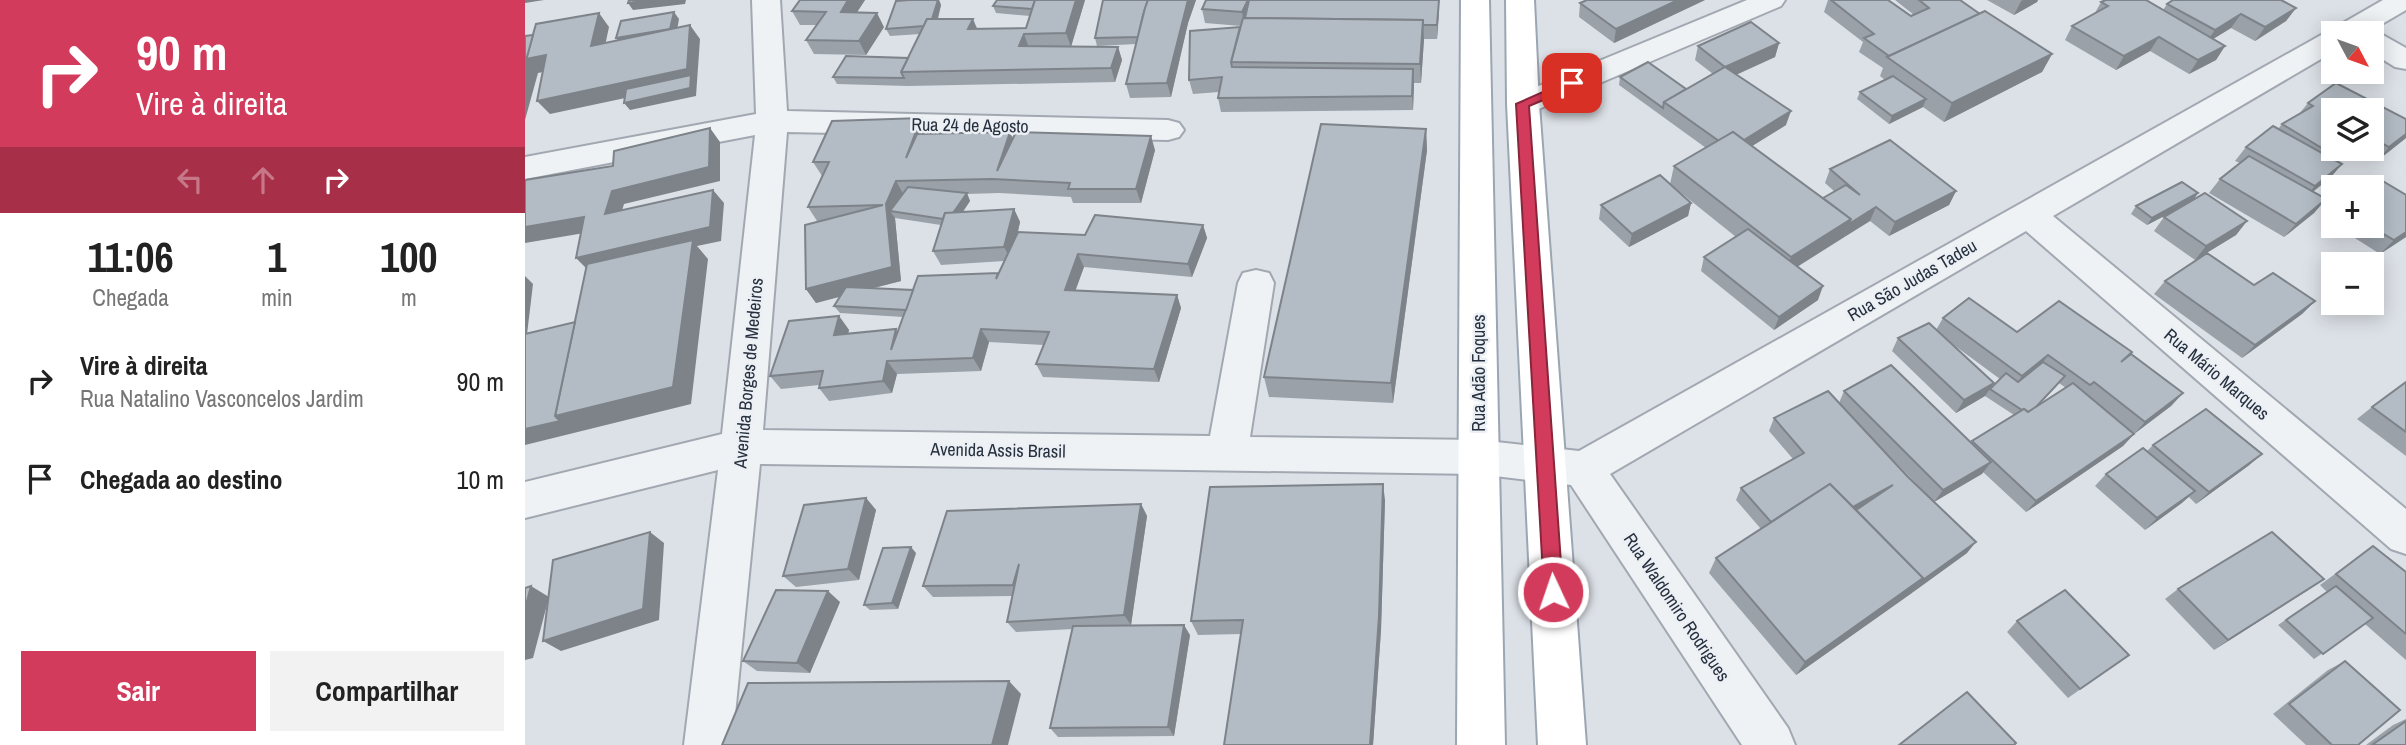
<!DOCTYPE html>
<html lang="pt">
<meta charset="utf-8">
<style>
:root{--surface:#fff;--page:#f2f2f2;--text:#222;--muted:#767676;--accent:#d23b5b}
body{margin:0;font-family:"Archivo Narrow",sans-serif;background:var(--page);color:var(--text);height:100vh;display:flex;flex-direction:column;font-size:26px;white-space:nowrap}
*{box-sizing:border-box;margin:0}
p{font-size:23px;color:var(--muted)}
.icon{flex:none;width:38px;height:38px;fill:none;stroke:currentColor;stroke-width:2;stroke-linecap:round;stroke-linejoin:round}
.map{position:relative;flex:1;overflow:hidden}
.side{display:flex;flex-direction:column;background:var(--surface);width:525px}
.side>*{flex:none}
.banner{background:#d23b5b;color:#fff;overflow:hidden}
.needle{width:46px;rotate:131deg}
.controls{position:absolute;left:1796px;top:21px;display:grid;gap:14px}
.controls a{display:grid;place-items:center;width:63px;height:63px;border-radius:0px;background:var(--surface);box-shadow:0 4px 18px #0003;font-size:35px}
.pin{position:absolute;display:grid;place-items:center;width:60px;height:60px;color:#fff;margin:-30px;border-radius:14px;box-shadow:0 4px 10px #0006}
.me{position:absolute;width:77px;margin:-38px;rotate:357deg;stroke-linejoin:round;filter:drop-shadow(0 0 5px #0008)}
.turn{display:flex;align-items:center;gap:24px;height:147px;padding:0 21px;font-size:32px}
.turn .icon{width:91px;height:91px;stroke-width:2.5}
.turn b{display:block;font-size:49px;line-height:60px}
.lanes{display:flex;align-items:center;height:66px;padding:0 21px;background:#0003;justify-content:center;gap:35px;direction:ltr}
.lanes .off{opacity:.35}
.eta{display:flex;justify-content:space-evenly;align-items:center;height:119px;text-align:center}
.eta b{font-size:42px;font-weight:700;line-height:49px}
.action{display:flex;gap:14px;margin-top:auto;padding:14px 21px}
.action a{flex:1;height:80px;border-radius:0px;background:var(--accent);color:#fff;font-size:28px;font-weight:700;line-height:80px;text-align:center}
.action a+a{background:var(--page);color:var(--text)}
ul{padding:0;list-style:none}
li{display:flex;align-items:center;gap:21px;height:98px;padding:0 21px}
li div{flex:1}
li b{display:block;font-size:26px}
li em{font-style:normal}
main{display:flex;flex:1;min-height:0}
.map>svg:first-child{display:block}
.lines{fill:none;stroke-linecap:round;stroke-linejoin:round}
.minor-casing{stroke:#a2a8b1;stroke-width:4}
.major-casing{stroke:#9ba6b3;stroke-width:4}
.minor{fill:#eff2f5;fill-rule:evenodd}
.major{fill:#fff;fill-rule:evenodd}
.wall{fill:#9aa1a9;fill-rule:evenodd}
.shaded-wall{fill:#7d8389}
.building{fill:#b3bbc4;stroke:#7d8389;stroke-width:2}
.route{fill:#d23b5b;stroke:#88263b;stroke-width:2}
.labels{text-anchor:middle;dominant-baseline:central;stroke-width:5;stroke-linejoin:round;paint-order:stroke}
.street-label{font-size:18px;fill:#26303e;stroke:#ecf0f5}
</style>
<main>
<section class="side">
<div class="banner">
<div class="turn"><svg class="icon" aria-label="right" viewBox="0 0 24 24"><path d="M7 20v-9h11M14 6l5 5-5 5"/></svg><div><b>90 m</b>Vire à direita</div></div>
<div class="lanes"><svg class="icon off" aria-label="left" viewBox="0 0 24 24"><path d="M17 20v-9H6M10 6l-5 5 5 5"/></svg><svg class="icon off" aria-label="ahead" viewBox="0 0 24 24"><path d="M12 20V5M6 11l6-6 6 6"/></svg><svg class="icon" aria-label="right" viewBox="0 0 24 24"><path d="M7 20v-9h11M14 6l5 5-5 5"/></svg></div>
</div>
<div class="eta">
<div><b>11:06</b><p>Chegada</p></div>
<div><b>1</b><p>min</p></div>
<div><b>100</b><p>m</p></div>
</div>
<ul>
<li><svg class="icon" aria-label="right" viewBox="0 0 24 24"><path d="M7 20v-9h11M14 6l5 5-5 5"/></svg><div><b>Vire à direita</b><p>Rua Natalino Vasconcelos Jardim</p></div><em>90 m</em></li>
<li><svg class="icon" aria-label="arrive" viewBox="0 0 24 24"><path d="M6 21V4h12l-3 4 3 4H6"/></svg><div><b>Chegada ao destino</b></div><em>10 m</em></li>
</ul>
<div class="action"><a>Sair</a><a>Compartilhar</a></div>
</section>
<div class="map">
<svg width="1881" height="745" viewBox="0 0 1881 745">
<rect width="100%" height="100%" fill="#dce1e7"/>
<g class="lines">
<defs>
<g id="minor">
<polygon points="227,0 255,0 262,111 643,120 654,123 659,130 654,137 643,140 262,132 238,430 685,436 713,283 718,273 731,270 744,273 749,283 725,437 953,440 1054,451 1798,34 1808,31 1811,27 1858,0 1881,0 1881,10 1845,31 1856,34 1881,48 1881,69 1870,67 1846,52 1846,33 1808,33 1808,52 1528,216 1881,509 1881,554 1866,549 1501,231 1085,474 1263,728 1270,745 1217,745 1046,485 953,474 235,464 207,745 159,745 193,470 0,518 0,482 197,434 230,135 0,179 0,157 231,114"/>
<polygon points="1222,0 1260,0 1256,6 1009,111 998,114 987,111 982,104 987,97"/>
</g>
<g id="major">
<polygon points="936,0 964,0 980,745 932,745"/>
<polygon points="981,0 1009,0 1014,104 1061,745 1013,745 982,104"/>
</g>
</defs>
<use href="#minor" class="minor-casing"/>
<use href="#major" class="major-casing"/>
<use href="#minor" class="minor"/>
<use href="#major" class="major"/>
</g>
<g class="wall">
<polygon points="275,0 340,0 332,12 359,27 341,55 289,54 281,40 291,25 275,25 267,11"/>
<polygon points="384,0 414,0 416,5 413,19 453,29 501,28 505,16 471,13 468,6 560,0 546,46 593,47 597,60 590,82 383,86 312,84 308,77 383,58 395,34 365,36 361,29"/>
<polygon points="578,0 671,0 663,23 646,97 605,98 601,84 611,44 572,46 570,38"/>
<polygon points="1180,0 1089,43 1054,17 1055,3"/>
<polygon points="1303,0 1363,0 1386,16 1389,15 1370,0 1435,0 1455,14 1527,54 1517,72 1419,122 1398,107 1364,124 1332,99 1335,92 1360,80 1355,76 1358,68 1334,52 1338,42 1299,12"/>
<polygon points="1462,0 1513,0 1512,2 1489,15"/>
<polygon points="1576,2 1638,10 1642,4 1759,2 1771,8 1761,21 1730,41 1706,28 1688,39 1700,46 1691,60 1664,74 1625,51 1591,70 1540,40 1547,26 1570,13"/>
<polygon points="677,9 914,10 912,39 899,39 896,83 889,83 888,110 696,112 693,98 694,92 668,94 664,80 716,26 680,23"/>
<polygon points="1254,43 1250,57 1211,75 1261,125 1227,146 1298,198 1310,192 1300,183 1305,169 1431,191 1424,205 1364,236 1345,221 1272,267 1293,300 1249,330 1176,271 1179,257 1211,237 1145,184 1149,166 1181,148 1094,85 1095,77 1161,89 1188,74 1170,60 1173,46"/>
<polygon points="1811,83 1881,119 1881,138 1852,161 1830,149 1846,149 1846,110 1808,110 1808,149 1822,149 1807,158 1817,164 1805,178 1788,192 1801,199 1789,213 1759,237 1684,193 1695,179 1715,163 1710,161 1721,147 1748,126 1753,129 1757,124 1774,114 1783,103"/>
<polygon points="901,129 902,150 868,403 744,397 739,377"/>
<path d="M403,132V134L488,139L630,150L616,203H548L546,197L474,193L442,194L445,201L438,212L489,209L495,222L493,232L560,235L678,225L682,238L667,277L559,267L550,290L652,295L656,308L634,382L518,377L511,364L519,345L464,342L456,371L372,374L367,393L304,401L294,388V385L256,389L245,376L314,316L324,330L323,334L371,329L373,332L378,317L315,313L309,306L315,296L291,303L281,289L295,221H292L283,207L297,176L288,162ZM370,218L416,225L408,251L416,265L479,261L473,274L388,290L347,288L376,281Z"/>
<polygon points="1881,195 1881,237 1855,254 1811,226 1846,226"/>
<polygon points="1668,201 1722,221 1711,235 1670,260 1629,231 1639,217 1668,201 1622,225 1606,214 1611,206"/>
<polygon points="1166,203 1163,216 1104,247 1074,219 1076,205"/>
<polygon points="1808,211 1808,224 1801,219"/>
<polygon points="1640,281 1729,285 1790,301 1777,314 1717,358 1629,294"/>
<path d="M1418,318L1492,332L1602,357L1658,393L1646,406L1609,434L1598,446L1501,512L1458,472L1409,502L1442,553L1271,675L1184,573L1191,558L1236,529L1211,500L1216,488L1268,459L1244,431L1249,418L1314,403L1319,391L1446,442L1489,415L1460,396L1431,413L1367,351L1373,338L1411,330ZM1422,340L1475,379L1465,389L1469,383ZM1534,383L1541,388L1513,406ZM1353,445L1373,465L1406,499L1383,477Z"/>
<polygon points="1881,382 1881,456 1832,419 1847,407"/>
<polygon points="1628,445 1737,454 1723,466 1671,504 1664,497 1620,530 1570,486 1581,474 1622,451"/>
<polygon points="341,498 351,510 334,580 271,587 258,576"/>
<polygon points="860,500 856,630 848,745 699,745 716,634 673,635 666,621"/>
<polygon points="616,504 622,516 606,625 665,635 649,736 533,737 525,728 548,629 491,632 482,622 487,596 408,597 398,586"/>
<polygon points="1848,546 1881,572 1881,660 1840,624 1789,659 1753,625 1802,592 1795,585"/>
<polygon points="391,553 373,609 345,610 339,605"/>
<polygon points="1653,589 1783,590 1689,650 1640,599"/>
<polygon points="315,602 285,673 232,671 218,661"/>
<polygon points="1492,621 1591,664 1543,698 1482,632"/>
<polygon points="1820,661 1833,745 1781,745 1748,714 1803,670"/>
<polygon points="1881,719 1881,745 1841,745 1868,725"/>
</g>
<g class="shaded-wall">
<polygon points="0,0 19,0 0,3"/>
<polygon points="125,0 161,0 160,4 108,10 103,3"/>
<polygon points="323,0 340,0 323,26 316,12"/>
<polygon points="413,0 414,0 416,5 409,33 405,26"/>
<polygon points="551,0 560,0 546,47 541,33"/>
<polygon points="663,0 671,0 663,23 646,97 642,83"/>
<polygon points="723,0 719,23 717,12"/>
<polygon points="914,0 914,10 912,39 912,25"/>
<polygon points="1153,0 1180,0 1089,43 1091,29"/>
<polygon points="1498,0 1513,0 1512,2 1489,15 1496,1"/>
<polygon points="1771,8 1761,21 1730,41 1740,27"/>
<polygon points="149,12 154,19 151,36 96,46 91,38"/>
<polygon points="74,13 84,27 77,60 66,46"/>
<polygon points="352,13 359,27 341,55 334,41"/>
<polygon points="1716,14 1706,28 1680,44 1690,30"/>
<polygon points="448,19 454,33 443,29"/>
<polygon points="898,20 899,39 896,83 895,64"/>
<polygon points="165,25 175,39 171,96 105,110 99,103 166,84 25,114 12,101"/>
<polygon points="499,34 504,48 494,46"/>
<polygon points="1634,37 1625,51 1591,70 1599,56"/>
<polygon points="1254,43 1250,57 1197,81 1200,67"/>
<polygon points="1700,46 1691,60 1664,74 1673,60"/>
<polygon points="593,47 597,60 590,82 586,68"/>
<polygon points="1527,54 1517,72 1419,122 1427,103"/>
<polygon points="21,55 33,69 13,73 6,65 13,73 0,120 0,57"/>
<polygon points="888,69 889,83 888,110 887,96"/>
<polygon points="1401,99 1398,107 1364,124 1367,116"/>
<polygon points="1266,111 1261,125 1211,156 1214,142"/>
<polygon points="396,118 403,132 389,172 381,158"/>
<polygon points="185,128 195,142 195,181 99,204 92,227 80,214 87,191"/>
<polygon points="901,129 902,150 868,403 866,383"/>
<polygon points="485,132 491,146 472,171"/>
<polygon points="1881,134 1881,138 1852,161 1864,147"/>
<polygon points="626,136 630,150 616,203 611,189"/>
<polygon points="1811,149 1822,149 1793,167 1805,153"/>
<polygon points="1817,164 1805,178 1778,199 1790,186"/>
<polygon points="371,181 379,195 365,211 370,218 376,281 291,303 281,289 361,204"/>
<polygon points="188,190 199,203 196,241 172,246 183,259 166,404 0,445 0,429 30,416 64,271 51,258"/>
<polygon points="1431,191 1424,205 1364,236 1370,222"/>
<polygon points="442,193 445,201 427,227 423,219"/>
<polygon points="1673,193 1668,201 1622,225 1627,218"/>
<polygon points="1801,199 1789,213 1759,237 1771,224"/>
<polygon points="1166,203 1163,216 1104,247 1107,234"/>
<polygon points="1351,207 1345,221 1319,237 1324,224"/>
<polygon points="489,209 495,222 486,260 479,247"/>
<polygon points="59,217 71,231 0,243 0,227"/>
<polygon points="1326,219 1319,237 1259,275 1266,257"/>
<polygon points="1722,221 1711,235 1670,260 1681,246"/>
<polygon points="678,225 682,238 667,277 663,264"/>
<polygon points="1881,232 1881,237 1855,254 1869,240"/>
<polygon points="553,254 559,267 546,303 540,290"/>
<polygon points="0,276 8,284 0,351"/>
<polygon points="1298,286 1293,300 1249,330 1254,317"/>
<polygon points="652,295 656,308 634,382 629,369"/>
<polygon points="1790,301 1777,314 1717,358 1730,345"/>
<polygon points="314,316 324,330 319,348 309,335"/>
<polygon points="456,329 464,342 456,371 448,358"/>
<polygon points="1523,355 1514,368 1488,389 1497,376"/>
<polygon points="362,361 372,374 367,393 358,381"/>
<polygon points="1469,383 1460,396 1431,413 1439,400"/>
<polygon points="1658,393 1646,406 1609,434 1620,422"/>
<polygon points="1609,434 1598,446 1501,512 1511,501"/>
<polygon points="1737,454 1723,466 1671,504 1684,492"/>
<polygon points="1466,462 1457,474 1409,502 1418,490"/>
<polygon points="858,484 860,500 856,630 848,745 845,745"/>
<polygon points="1368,485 1329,515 1328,507"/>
<polygon points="1670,491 1657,503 1620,530 1632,518"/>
<polygon points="341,498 351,510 334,580 323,569"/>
<polygon points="616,504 622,516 606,625 599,615"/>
<polygon points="125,532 139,543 134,620 36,651 18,641"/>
<polygon points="1451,542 1442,553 1387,593 1395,582"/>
<polygon points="386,547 391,553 373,609 367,603"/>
<polygon points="1398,578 1387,593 1271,675 1280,662"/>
<polygon points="1799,579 1783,590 1689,650 1703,640"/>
<polygon points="6,586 24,597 8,658 0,660 0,609"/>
<polygon points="303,591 315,602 285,673 272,663"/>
<polygon points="659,625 665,635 649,736 643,727"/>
<polygon points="484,681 496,694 483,745 467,745"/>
</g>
<g class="building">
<polygon points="104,0 125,0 103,3"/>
<polygon points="275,0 323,0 316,12 352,13 334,41 281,40 301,12 267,11"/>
<polygon points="384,0 413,0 407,19 402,19 399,26 361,29 371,1"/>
<polygon points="472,0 510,0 507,9 468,6"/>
<polygon points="510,0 551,0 541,33 499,34 494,46 593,47 586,68 376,72 402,19 448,19 443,29 501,28"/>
<polygon points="578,0 623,0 618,15 613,37 570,38"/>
<polygon points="623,0 663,0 642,83 601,84 620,8"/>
<polygon points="681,0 723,0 717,12 677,9"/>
<polygon points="724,0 914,0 912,25 898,25 898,20 720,18"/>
<polygon points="1062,0 1153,0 1091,29 1055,3"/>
<polygon points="1306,0 1363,0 1386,16 1404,8 1394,0 1435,0 1455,14 1364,56 1339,38 1349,34"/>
<polygon points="1581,0 1621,0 1700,46 1673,60 1634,37 1599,56 1547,26 1583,6 1576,2"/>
<polygon points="1648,0 1756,0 1771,8 1740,27 1716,14 1690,30 1642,4"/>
<polygon points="1460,11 1527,54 1427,103 1362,57"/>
<polygon points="149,12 145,29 91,38 96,21"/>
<polygon points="74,13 66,46 165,25 162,69 12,101 21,55 1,59 11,24"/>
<polygon points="718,18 898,20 895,64 706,62"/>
<polygon points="1226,22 1254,43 1200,67 1173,46"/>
<polygon points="715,27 706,62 707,67 888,69 887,96 693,98 697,77 664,80 665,31"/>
<polygon points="8,35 2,57 0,57 0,36"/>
<polygon points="321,56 383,58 376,72 379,78 308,77"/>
<polygon points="1123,62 1161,89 1139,102 1138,108 1095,77"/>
<polygon points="1200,67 1266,111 1219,140 1208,132 1194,141 1139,102"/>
<polygon points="166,75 165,88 99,103 101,89"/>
<polygon points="1368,76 1401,99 1367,116 1335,92"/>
<polygon points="1811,83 1881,119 1881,134 1864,147 1846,137 1846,110 1808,110 1808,149 1811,149 1805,153 1757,124 1788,106 1783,103"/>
<polygon points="396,118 381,158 392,134 485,132 472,171 491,132 626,136 611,189 543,189 545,183 467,179 371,181 361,204 367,267 281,289 280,225 358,205 283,207 304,162 288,162 307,121"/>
<polygon points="796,124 901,129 866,383 739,377"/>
<polygon points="1748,126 1817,164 1790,186 1721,147"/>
<polygon points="185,128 184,167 87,191 80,214 188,190 185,227 51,258 59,217 0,227 0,180 88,166 89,151"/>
<polygon points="1208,132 1326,219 1266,257 1149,166"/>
<polygon points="1365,140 1431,191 1370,222 1351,207 1324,224 1326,219 1298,198 1321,185 1335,195 1305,169"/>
<polygon points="1724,156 1801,199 1771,224 1695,179"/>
<polygon points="1135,175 1166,203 1107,234 1076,205"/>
<polygon points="1856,180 1881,195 1881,232 1869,240 1845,226 1846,226 1846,187 1843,187"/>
<polygon points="1657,182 1673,193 1627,218 1611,206"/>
<polygon points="383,187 442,193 428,213 420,213 418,219 365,211"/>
<polygon points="1680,193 1722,221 1681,246 1639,217"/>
<polygon points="489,209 479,247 408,251 420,213"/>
<polygon points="570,215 678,225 663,264 553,254 540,290 652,295 629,369 511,364 524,332 456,329 448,358 362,361 358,381 294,388 298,371 245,376 264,321 314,316 309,335 371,329 366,350 393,276 473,273 471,279 493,232 560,235"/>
<polygon points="1223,229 1298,286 1254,317 1179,257"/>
<polygon points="168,240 148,387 30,416 62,264"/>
<polygon points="1682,253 1729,285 1748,273 1790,301 1730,345 1640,281"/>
<polygon points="321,287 388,290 381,310 309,306"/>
<polygon points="1444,298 1492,332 1534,301 1607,352 1596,362 1606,354 1658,393 1620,422 1569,382 1565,385 1523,355 1497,376 1418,318"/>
<polygon points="50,322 30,416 35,421 0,429 0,334"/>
<polygon points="1404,323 1469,383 1439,400 1373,338"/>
<polygon points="1518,362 1540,376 1510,408 1503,412 1499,409 1497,410 1465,389 1481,373 1493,382"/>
<polygon points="1366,365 1466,462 1418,490 1319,391"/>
<polygon points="1881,382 1881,432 1847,407"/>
<polygon points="1548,383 1609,434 1511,501 1447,441 1499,409 1503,412"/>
<polygon points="1303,391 1383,477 1451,542 1395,582 1398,578 1331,510 1368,485 1328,507 1305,484 1246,522 1216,488 1279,453 1249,418"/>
<polygon points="1681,409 1737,454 1684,492 1628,445"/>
<polygon points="1618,448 1670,491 1632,518 1581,474"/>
<polygon points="858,484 854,616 845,745 699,745 718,620 666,621 685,487"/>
<polygon points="1305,484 1398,578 1280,662 1191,558"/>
<polygon points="341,498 323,569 258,576 279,505"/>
<polygon points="616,504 599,615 482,622 494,564 488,585 398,586 422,511"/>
<polygon points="125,532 118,609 18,641 28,560"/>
<polygon points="1747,532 1799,579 1703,640 1653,589"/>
<polygon points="1848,546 1881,572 1881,634 1811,574"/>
<polygon points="386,547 367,603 339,605 358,548"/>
<polygon points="6,586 0,609 0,588"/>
<polygon points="1811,586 1848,618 1798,654 1761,620"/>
<polygon points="251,590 303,591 272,663 218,661"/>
<polygon points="1540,590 1604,655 1555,689 1492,621"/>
<polygon points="659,625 643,727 525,728 548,626"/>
<polygon points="1820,661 1875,710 1833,745 1807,745 1764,704"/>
<polygon points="484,681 467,745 197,745 223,683"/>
<polygon points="1442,692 1491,743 1489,745 1374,745"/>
<polygon points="1881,721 1881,745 1847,745"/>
</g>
<polygon class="route" points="1047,79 1054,83 1052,86 1004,106 1038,592 1035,598 1028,601 1022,598 1019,592 991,104"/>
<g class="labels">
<g class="street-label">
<text transform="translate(445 125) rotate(1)">Rua 24 de Agosto</text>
<text transform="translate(1387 280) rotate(-30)">Rua São Judas Tadeu</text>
<text transform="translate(223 373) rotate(-85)">Avenida Borges de Medeiros</text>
<text transform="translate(953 373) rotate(-90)">Rua Adão Foques</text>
<text transform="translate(1692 374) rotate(40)">Rua Mário Marques</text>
<text transform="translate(473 450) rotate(1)">Avenida Assis Brasil</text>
<text transform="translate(1152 607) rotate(56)">Rua Waldomiro Rodrigues</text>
</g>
</g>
</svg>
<div class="controls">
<a><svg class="needle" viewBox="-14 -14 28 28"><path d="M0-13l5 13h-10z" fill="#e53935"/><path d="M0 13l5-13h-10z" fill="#767676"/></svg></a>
<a><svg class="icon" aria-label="layers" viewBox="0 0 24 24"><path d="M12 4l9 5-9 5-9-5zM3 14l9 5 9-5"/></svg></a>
<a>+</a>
<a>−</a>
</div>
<div class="pin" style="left:1047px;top:83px;background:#d93025"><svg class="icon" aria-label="arrive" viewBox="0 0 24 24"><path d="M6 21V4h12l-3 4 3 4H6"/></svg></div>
<svg class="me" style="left:1028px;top:592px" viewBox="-20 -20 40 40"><circle r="17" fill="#d23b5b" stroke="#fff" stroke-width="3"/><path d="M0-11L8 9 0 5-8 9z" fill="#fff"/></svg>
</div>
</main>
